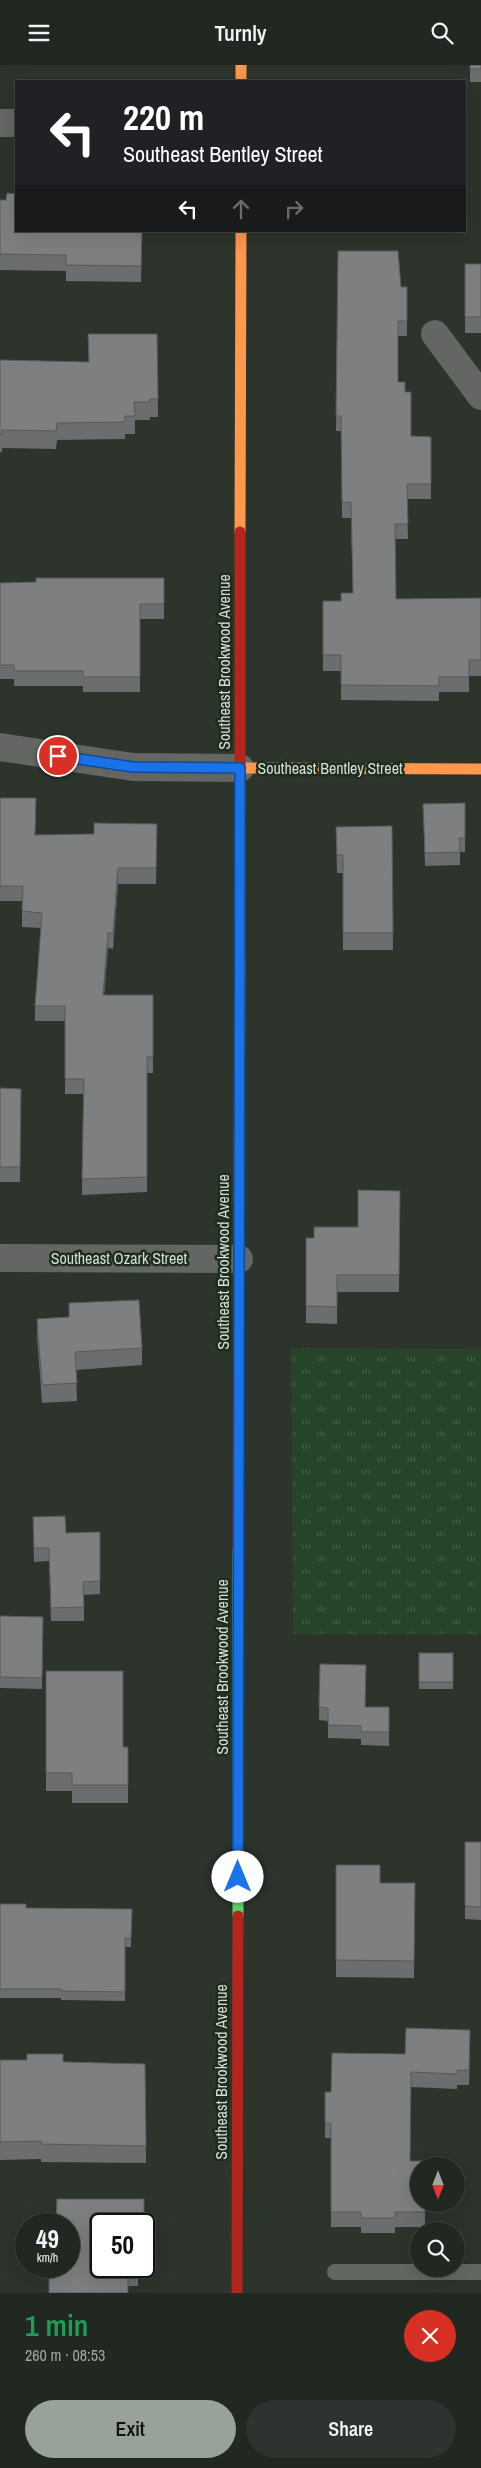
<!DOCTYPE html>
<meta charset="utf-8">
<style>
:root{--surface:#212721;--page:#2d332e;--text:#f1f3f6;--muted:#a2a5a5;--line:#3e443f;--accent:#99a299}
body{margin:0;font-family:"Archivo Narrow",sans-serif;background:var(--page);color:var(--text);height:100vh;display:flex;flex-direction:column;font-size:19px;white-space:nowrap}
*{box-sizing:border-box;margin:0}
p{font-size:16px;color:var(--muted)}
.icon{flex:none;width:28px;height:28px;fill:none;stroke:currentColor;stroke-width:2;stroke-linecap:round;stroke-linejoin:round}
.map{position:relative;height:2228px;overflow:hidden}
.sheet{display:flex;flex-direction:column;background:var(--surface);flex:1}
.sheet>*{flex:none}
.hud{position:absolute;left:15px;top:15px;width:451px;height:152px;border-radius:0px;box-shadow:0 5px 20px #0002,0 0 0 1px var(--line);background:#202124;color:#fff;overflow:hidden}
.needle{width:32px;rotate:180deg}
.controls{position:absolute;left:410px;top:2092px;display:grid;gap:10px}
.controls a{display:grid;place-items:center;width:55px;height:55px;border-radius:50%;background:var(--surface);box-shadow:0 5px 20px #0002,0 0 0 1px var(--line);font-size:25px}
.speed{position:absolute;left:15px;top:2148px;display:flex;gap:10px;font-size:25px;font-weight:700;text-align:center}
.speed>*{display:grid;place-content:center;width:65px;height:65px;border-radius:50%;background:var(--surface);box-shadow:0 5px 20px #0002,0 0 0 1px var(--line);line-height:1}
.speed small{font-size:12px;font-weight:400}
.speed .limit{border:2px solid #111;border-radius:8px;background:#fff;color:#111}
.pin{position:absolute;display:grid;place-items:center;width:42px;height:42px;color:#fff;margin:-21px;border:2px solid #fff;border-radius:50%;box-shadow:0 1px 5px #0007}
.me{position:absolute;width:55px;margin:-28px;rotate:0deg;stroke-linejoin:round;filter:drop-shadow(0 0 4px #0008)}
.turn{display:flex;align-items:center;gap:18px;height:105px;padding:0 25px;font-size:22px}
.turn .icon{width:65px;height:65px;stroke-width:2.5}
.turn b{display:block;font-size:35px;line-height:42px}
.lanes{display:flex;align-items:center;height:48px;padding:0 25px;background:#0003;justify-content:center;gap:25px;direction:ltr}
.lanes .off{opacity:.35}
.round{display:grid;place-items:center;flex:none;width:52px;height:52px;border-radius:26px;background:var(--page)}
.headline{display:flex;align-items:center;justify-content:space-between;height:85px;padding:0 25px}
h1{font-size:30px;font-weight:600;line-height:38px;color:#1e9e55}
.cta{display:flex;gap:10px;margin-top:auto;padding:10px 25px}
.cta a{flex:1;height:58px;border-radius:30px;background:var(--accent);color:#111;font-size:20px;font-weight:600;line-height:58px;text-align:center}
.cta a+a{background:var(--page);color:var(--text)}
header{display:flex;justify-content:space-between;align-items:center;height:65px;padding:0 25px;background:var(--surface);font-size:22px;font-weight:600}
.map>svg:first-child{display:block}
.grass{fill:url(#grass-tufts)}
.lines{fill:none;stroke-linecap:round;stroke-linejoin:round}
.lane{stroke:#636663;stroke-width:16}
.street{stroke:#636663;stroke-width:28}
.fast{stroke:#63d668;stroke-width:11}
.slow{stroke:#ff974d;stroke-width:11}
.jam{stroke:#b3261e;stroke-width:11}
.wall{fill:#6c6d6e}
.shaded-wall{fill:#58595a}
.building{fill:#7e7f80;stroke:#58595a}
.route-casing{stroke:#114b97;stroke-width:12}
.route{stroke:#1a73e8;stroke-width:9}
.labels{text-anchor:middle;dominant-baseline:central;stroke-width:5;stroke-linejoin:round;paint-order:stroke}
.street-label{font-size:16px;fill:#d4ddd4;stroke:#1e2d1e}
</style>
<header><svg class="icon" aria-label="menu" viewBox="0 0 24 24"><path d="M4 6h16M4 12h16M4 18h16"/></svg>Turnly<svg class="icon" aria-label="search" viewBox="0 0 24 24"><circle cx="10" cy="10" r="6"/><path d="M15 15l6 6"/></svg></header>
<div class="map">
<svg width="481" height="2228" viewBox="0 0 481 2228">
<defs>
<pattern id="grass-tufts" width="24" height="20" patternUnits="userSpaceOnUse" patternTransform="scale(1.25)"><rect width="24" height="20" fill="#274429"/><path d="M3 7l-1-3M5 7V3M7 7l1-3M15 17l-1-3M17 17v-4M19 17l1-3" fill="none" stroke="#455f47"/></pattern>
</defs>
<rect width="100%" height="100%" fill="#2c342c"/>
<polygon class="grass" points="291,1283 481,1284 481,1569 293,1569"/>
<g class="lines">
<polyline class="lane" points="335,2207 481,2207"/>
<g class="street">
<polyline points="0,58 16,58"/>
<polyline points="435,269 481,331"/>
<polyline points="0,682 133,702 240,703"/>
<polyline points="0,1193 239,1194"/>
</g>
<g class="fast">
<polyline points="239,1137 240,891"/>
<polyline points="238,1851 238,1484"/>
</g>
<g class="slow">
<polyline points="241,0 241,16"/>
<polyline points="240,467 241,166"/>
<polyline points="240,703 481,704"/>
</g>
<g class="jam">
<polyline points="240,891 240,467"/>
<polyline points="238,1484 239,1137"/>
<polyline points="237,2228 238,1851"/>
</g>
</g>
<g class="wall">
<rect x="470" y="0" width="11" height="17"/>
<polygon points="0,135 142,166 141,217 66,216 66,206 0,205"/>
<polygon points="338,186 401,222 407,222 407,271 398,271 398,317 405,327 411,371 431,372 431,434 407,434 408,474 395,474 396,534 481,533 481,611 469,611 469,627 439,627 439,636 341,635 341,606 323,606 323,536 341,536 353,528 351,453 342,453 341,366 336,366"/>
<rect x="465" y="199" width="16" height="69"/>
<polygon points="157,269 158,352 150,352 150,355 135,355 135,369 125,369 125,374 57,375 56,384 2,383 2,387 0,387 0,295 88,297"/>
<polygon points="164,513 164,554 140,554 140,627 83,627 83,621 14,621 14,614 0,614 0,518"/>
<polygon points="0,733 35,770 94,769 157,759 156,819 118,819 113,884 108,883 104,930 153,930 153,1008 147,1008 147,1127 82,1130 83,1029 65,1029 65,956 35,956 35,941 41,863 22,862 22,836 0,836"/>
<polygon points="465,738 465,787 460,787 460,800 425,801 423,739"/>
<polygon points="392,761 393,885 343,885 343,808 337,808 336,762"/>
<polygon points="0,1023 21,1024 20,1117 0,1117"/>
<polygon points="400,1126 399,1227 337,1227 337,1259 306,1258 306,1173 314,1173 358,1162"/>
<polygon points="69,1238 142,1283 142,1300 76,1305 77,1336 42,1338 37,1271 37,1254 69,1252"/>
<polygon points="33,1452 66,1468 100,1467 100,1529 84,1530 84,1556 51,1556 49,1496 34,1497"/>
<polygon points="0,1551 43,1552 42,1624 0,1623"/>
<rect x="419" y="1588" width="34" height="36"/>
<polygon points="320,1599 365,1642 389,1642 389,1681 361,1680 361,1674 328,1673 328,1656 319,1655"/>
<polygon points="46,1606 123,1682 128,1682 128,1738 72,1738 72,1726 46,1726"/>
<polygon points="465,1777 481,1777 481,1855 465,1854"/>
<polygon points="336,1800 380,1818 415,1818 414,1913 336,1912"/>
<polygon points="0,1839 26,1843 132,1844 131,1882 125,1882 125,1936 61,1935 61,1933 0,1933"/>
<polygon points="470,1980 469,2020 457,2020 457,2024 411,2022 410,2096 425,2139 425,2162 395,2162 395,2168 361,2168 361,2162 331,2162 331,2073 325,2073 325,2027 331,2027 405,1989"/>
<polygon points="0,1995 145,1999 146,2098 41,2097 41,2094 0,2095"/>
<polygon points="57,2134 144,2134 144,2174 144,2159 101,2159 101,2201 138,2201 138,2221 128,2221 128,2228 49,2228 49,2201 69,2201 69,2159 56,2159"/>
</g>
<g class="shaded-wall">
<polygon points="118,803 118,819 113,884 113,868"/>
<polygon points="108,868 108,883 103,945 103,930"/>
</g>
<g class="building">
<rect x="470" y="0" width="11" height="4"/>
<polygon points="7,128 16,129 16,166 142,166 141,201 66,200 66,190 0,189 0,135 6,135"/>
<polygon points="338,186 398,186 401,222 407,222 407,256 398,256 398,317 405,317 405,327 411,327 411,371 431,372 431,419 407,419 408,459 395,459 396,534 481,533 481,595 469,595 469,612 439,612 439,621 341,620 341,590 323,590 323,536 341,536 341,528 353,528 351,437 342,437 341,351 336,351"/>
<rect x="465" y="199" width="16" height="53"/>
<polygon points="88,269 157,269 158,334 150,334 150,337 134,337 135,351 125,351 125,357 57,358 56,366 2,365 2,370 0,370 0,295 89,297"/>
<polygon points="36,513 164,513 164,539 140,539 140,612 83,612 83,606 14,606 14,600 0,600 0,518 36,517"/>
<polygon points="0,733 36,733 35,770 94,769 94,758 157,759 156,803 118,803 113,868 108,868 103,930 153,930 153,992 147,992 147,1112 82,1114 84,1014 65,1014 65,941 35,941 42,848 22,846 23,821 0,821"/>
<polygon points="465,738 465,773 459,773 460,787 425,788 423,739"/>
<polygon points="392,761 393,868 343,868 343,790 337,790 336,762"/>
<polygon points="0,1023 21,1024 20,1102 0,1102"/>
<polygon points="358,1125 400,1126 399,1210 337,1210 337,1242 306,1241 306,1173 314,1173 314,1162 358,1162"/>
<polygon points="139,1235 142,1283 75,1287 77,1318 42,1320 37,1254 69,1252 69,1238"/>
<polygon points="65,1451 66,1468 100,1467 100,1516 83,1517 84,1542 51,1543 49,1483 34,1483 33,1452"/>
<polygon points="0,1551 43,1552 42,1613 0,1612"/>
<rect x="419" y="1588" width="34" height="29"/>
<polygon points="320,1599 366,1600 365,1642 389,1642 389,1667 361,1667 361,1661 328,1660 328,1643 319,1642"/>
<polygon points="46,1606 123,1606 123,1682 128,1682 128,1720 72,1720 72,1708 46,1708"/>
<polygon points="465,1777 481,1777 481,1842 465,1841"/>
<polygon points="336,1800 380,1800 380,1818 415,1818 414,1896 336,1895"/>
<polygon points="0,1839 26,1839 26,1843 132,1844 131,1873 125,1873 125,1927 61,1926 61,1924 0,1924"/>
<polygon points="406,1963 470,1965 469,2005 457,2005 457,2009 411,2007 410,2096 425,2096 425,2101 419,2101 419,2139 425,2139 425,2147 395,2147 395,2153 361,2153 361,2147 331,2147 331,2058 325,2058 325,2027 331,2027 332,1988 405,1989"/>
<polygon points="27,1989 63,1989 63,1997 145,1999 146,2081 41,2079 41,2076 0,2077 0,1995 27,1995"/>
<polygon points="57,2134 144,2134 144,2159 101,2159 101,2201 138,2201 138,2205 128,2205 128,2228 49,2228 49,2201 69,2201 69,2159 56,2159"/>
</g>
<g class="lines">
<defs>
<polyline id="route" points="58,691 133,702 240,703 238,1812"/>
</defs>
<use href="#route" class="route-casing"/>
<use href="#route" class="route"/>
</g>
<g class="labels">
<g class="street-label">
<text transform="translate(224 597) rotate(-90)">Southeast Brookwood Avenue</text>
<text x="330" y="703">Southeast Bentley Street</text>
<text x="119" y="1193">Southeast Ozark Street</text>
<text transform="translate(223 1197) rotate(-90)">Southeast Brookwood Avenue</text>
<text transform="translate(222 1602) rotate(-90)">Southeast Brookwood Avenue</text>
<text transform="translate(221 2007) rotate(-90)">Southeast Brookwood Avenue</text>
</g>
</g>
</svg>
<div class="controls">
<a><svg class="needle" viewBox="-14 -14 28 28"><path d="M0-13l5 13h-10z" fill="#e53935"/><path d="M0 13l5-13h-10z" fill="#a2a5a5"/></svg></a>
<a><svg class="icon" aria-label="search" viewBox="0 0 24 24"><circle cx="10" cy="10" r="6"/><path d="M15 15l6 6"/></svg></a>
</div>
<div class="speed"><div>49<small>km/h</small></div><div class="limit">50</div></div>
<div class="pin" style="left:58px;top:691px;background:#d93025"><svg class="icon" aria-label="arrive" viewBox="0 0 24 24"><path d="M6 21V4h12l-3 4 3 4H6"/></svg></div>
<svg class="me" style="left:238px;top:1812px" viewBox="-20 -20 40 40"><circle r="19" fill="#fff"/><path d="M0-13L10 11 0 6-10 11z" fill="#1a73e8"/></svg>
<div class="hud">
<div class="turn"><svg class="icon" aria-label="left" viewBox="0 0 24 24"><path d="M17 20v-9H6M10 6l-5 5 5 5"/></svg><div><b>220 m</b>Southeast Bentley Street</div></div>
<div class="lanes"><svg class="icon" aria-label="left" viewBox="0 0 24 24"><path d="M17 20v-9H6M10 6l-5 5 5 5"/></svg><svg class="icon off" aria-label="ahead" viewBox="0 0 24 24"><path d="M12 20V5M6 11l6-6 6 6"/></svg><svg class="icon off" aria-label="right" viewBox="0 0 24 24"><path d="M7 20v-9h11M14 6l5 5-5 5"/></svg></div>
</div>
</div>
<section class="sheet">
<div class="headline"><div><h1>1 min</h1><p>260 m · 08:53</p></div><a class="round" style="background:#d93025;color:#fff"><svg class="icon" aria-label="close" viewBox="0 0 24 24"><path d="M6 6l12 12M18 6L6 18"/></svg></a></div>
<div class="cta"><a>Exit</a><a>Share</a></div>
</section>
